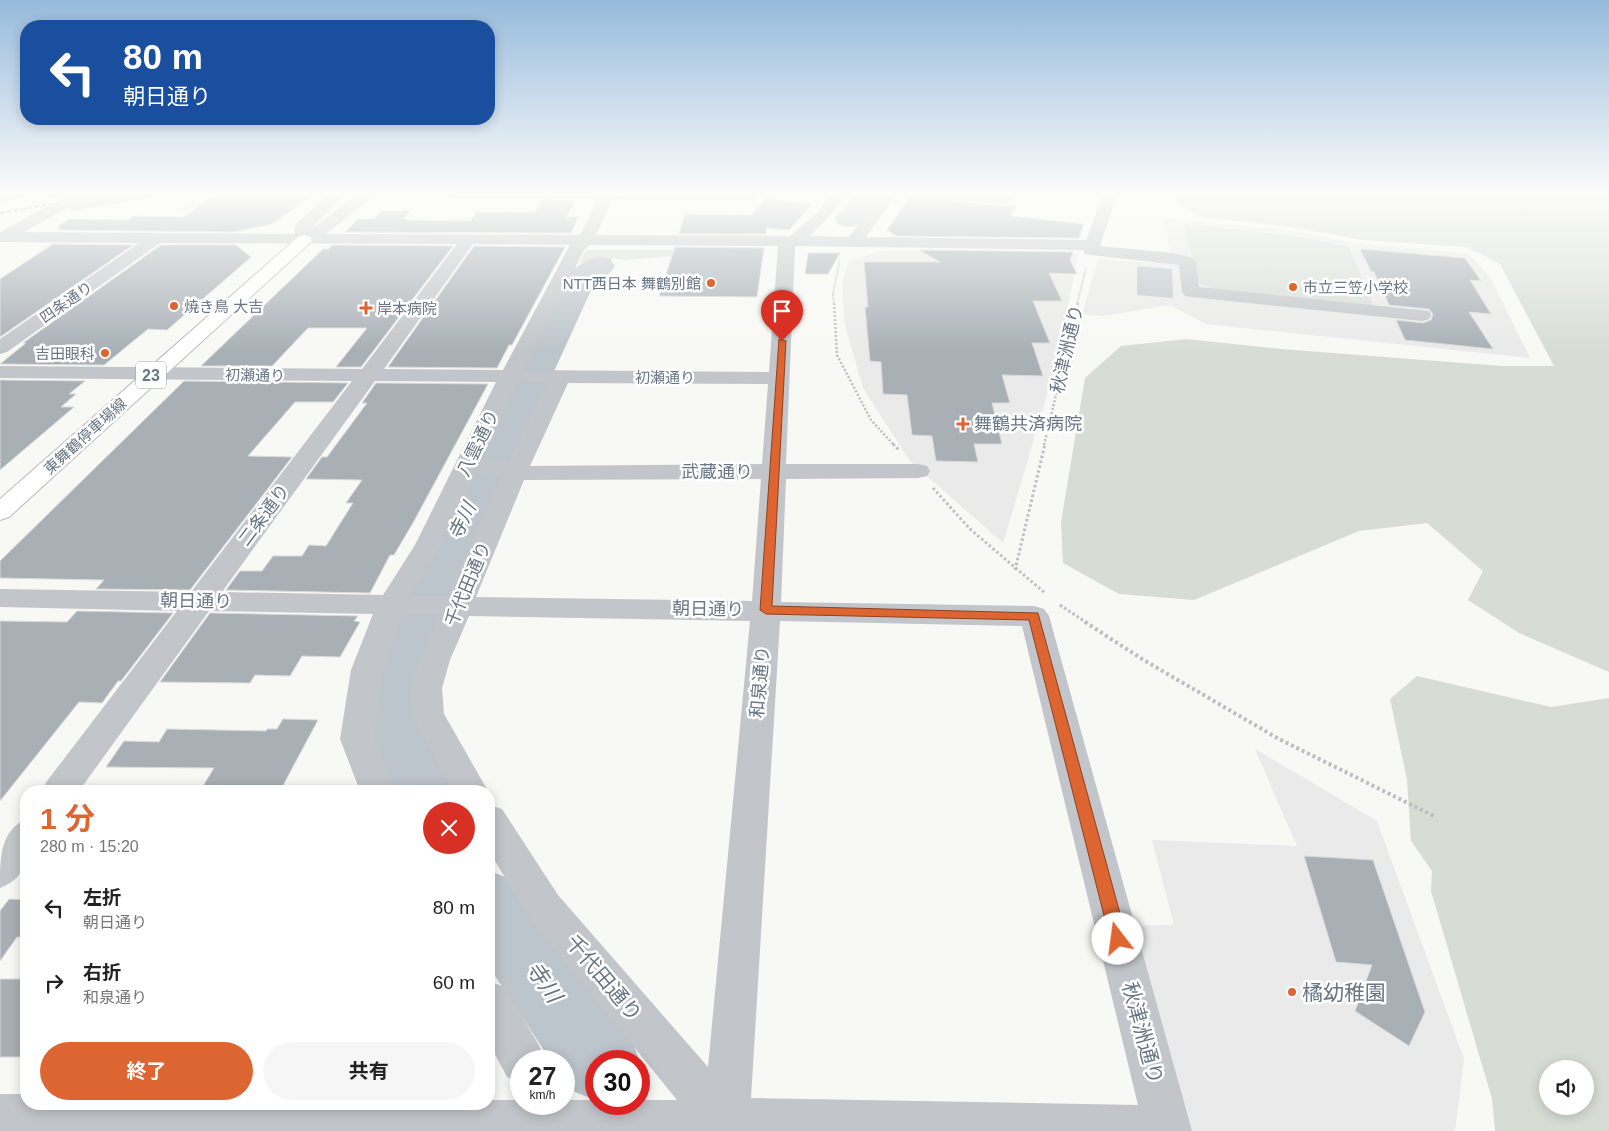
<!DOCTYPE html>
<html lang="ja">
<meta charset="utf-8">
<style>
:root{--surface:#fff;--page:#f6f6f6;--text:#222;--muted:#767676;--accent:#dc6531}
body{margin:0;font-family:Arial,"Noto Sans JP",sans-serif;background:var(--page);color:var(--text);height:100vh;display:flex;flex-direction:column;font-size:19px;white-space:nowrap}
*{box-sizing:border-box;margin:0}
p{font-size:16px;color:var(--muted)}
.icon{flex:none;width:28px;height:28px;fill:none;stroke:currentColor;stroke-width:2;stroke-linecap:round;stroke-linejoin:round}
.map{position:relative;flex:1;overflow:hidden}
.drawer{position:absolute;left:20px;top:785px;width:475px;height:325px;display:flex;flex-direction:column;background:var(--surface);border-radius:20px;box-shadow:0 2px 12px #0003}
.drawer>*{flex:none}
.top-card{position:absolute;left:20px;top:20px;width:475px;height:105px;border-radius:20px;box-shadow:0 2px 12px #0003;background:#1a4fa0;color:#fff;overflow:hidden}
.buttons{position:absolute;left:1539px;top:1060px;display:grid;gap:10px}
.buttons a{display:grid;place-items:center;width:55px;height:55px;border-radius:50%;background:var(--surface);box-shadow:0 2px 12px #0003;font-size:25px}
.speed{position:absolute;left:510px;top:1050px;display:flex;gap:10px;font-size:25px;font-weight:700;text-align:center}
.speed>*{display:grid;place-content:center;width:65px;height:65px;border-radius:50%;background:var(--surface);box-shadow:0 2px 12px #0003;line-height:1}
.speed small{font-size:12px;font-weight:400}
.speed .limit{border:8px solid #d22;background:#fff;color:#111}
.pin{position:absolute;display:grid;place-items:center;width:42px;height:42px;color:#fff;margin:-51px -21px;border-radius:50% 50% 50% 0;rotate:-45deg;box-shadow:0 0 5px #0007}
.pin .icon{rotate:45deg}
.me{position:absolute;width:55px;margin:-28px;rotate:345deg;stroke-linejoin:round;filter:drop-shadow(0 0 4px #0008)}
.turn{display:flex;align-items:center;gap:18px;height:105px;padding:0 20px;font-size:22px}
.turn .icon{width:65px;height:65px;stroke-width:2.5}
.turn b{display:block;font-size:35px;line-height:42px}
.round{display:grid;place-items:center;flex:none;width:52px;height:52px;border-radius:26px;background:var(--page)}
.head{display:flex;align-items:center;justify-content:space-between;height:85px;padding:0 20px}
h1{font-size:30px;font-weight:700;line-height:38px;color:var(--accent)}
.cta{display:flex;gap:10px;margin-top:auto;padding:10px 20px}
.cta a{flex:1;height:58px;border-radius:30px;background:var(--accent);color:#fff;font-size:20px;font-weight:700;line-height:58px;text-align:center}
.cta a+a{background:var(--page);color:var(--text)}
ul{padding:0;list-style:none}
li{display:flex;align-items:center;gap:15px;height:75px;padding:0 20px}
li div{flex:1}
li b{display:block;font-size:19px}
li em{font-style:normal}
.map>svg:first-child{display:block}
.built{fill:#e9eae9}
.green{fill:#d7ddd5;fill-rule:evenodd}
.water{fill:#bcc5cb}
.lines{fill:none;stroke-linecap:round;stroke-linejoin:round}
.river{fill:#bcc5cb;fill-rule:evenodd}
.building{fill:#a8b0b6;stroke:#d9dad8}
.major-casing{stroke:#b5b9bd;stroke-width:2}
.path-far3{stroke:#bcbec1;stroke-width:2;stroke-dasharray:1 1;stroke-linecap:butt}
.path-far2{stroke:#bcbec1;stroke-width:2.5;stroke-dasharray:2 2;stroke-linecap:butt}
.path-far1{stroke:#bcbec1;stroke-width:3;stroke-dasharray:2.5 2.5;stroke-linecap:butt}
.path{stroke:#bcbec1;stroke-width:4;stroke-dasharray:3 3;stroke-linecap:butt}
.minor{fill:#c2c5c9;fill-rule:evenodd}
.major{fill:#fff;fill-rule:evenodd}
.rail{stroke:#a3a8ae;stroke-width:2.5;stroke-dasharray:4.5 2.5;stroke-linecap:butt}
.route{fill:#dc6531;stroke:#8f4220}
.poi-dot{fill:#dc6531;stroke:#fff;stroke-width:2}
.labels{text-anchor:middle;dominant-baseline:central;stroke-width:5;stroke-linejoin:round;paint-order:stroke}
.far-poi-label{font-size:15px;fill:#687685;stroke:#fff;text-anchor:start}
.far-street-label{font-size:15px;fill:#687685;stroke:#fff}
.shield{fill:#fff;stroke:#959faa;stroke-width:1}
.shield-label{font-size:16px;font-weight:bold;fill:#687685}
.street-label{font-size:18px;fill:#687685;stroke:#fff}
.poi-label{font-size:18px;fill:#687685;stroke:#fff;text-anchor:start}
.water-label{font-size:19px;font-style:italic;fill:#647780;stroke:#fff}
.near-street-label{font-size:21px;fill:#687685;stroke:#fff}
.near-poi-label{font-size:21px;fill:#687685;stroke:#fff;text-anchor:start}
.near-water-label{font-size:22px;font-style:italic;fill:#647780;stroke:#fff}
</style>
<div class="map">
<svg width="1609" height="1131" viewBox="0 0 1609 1131">
<rect width="100%" height="100%" fill="#f8f8f5"/>
<g class="built">
<polygon points="203,192 317,192 311,198 212,196 190,211 175,211"/>
<polygon points="1163,218 1295,231 1353,243 1468,253 1490,277 1530,358 1206,324 1172,306 1163,306 1103,316 1082,314 1098,259 1173,264"/>
<polygon points="888,250 1045,251 1078,254 1058,358 1003,543 910,461 863,388 845,325 842,283 849,261 873,253"/>
<polygon points="1255,749 1377,821 1464,1059 1455,1131 1180,1131 1126,926 1174,925 1152,840 1297,846"/>
</g>
<g class="green">
<polygon points="1166,192 1609,192 1609,672 1519,633 1468,600 1483,571 1427,523 1359,531 1194,600 1119,594 1063,563 1061,522 1085,378 1121,346 1186,339 1281,349 1501,366 1554,366 1500,264 1467,247 1363,240 1290,227 1202,217 1181,206"/>
<polygon points="1184,224 1300,237 1349,247 1374,307 1222,293 1199,283"/>
<polygon points="586,250 676,250 675,256 624,260 614,258 601,265 579,263"/>
<path d="M1417,676L1551,707L1609,698V1131H1495L1492,1099L1431,891L1432,871L1411,841L1407,780L1390,699ZM1548,1069H1585V1106H1548Z"/>
</g>
<polygon class="water" points="1137,266 1172,269 1173,298 1137,295"/>
<g class="lines">
<g class="river">
<polygon points="857,192 884,192 859,225 849,227 839,225 835,219"/>
<path d="M599,257L610,259L615,266L610,273L593,286L456,586L452,604L418,676L426,724L452,791H388L366,724L362,676L400,604L404,586L563,281C571,269 585,260 599,257Z"/>
<path d="M489,871L514,880L557,941L628,1032L640,1061L639,1063V1061H596V1100C570,1090 564,1092 564,1061H551L489,967Z"/>
</g>
</g>
<g class="building">
<polygon points="770,195 770,199 812,204 789,230 766,228 766,234 679,234 685,214 751,215"/>
<polygon points="212,197 309,198 272,224 233,232 60,230 58,226 70,219 129,220 134,216 184,217"/>
<polygon points="910,197 1005,206 1016,205 1011,216 1084,224 1079,238 896,236 887,230"/>
<polygon points="542,200 575,201 566,217 578,217 571,233 345,232 358,219 374,219 382,211 411,211 403,219 408,220 470,221 477,212 535,212"/>
<polygon points="53,244 133,245 0,337 0,279"/>
<polygon points="161,245 236,245 251,257 167,330 148,329 104,365 0,364 26,343 23,343"/>
<polygon points="332,245 453,246 361,367 336,367 367,328 308,328 272,366 201,366 323,249 329,249"/>
<polygon points="474,246 565,247 512,345 509,345 497,368 388,367"/>
<polygon points="675,247 764,248 757,297 659,296"/>
<polygon points="1360,249 1465,258 1481,281 1470,280 1491,314 1469,312 1493,349 1405,340 1396,320 1423,323 1431,320 1433,314 1429,309 1389,305 1374,272 1371,271"/>
<polygon points="919,250 1073,252 1070,260 1077,274 1049,273 1062,301 1033,301 1050,343 1032,343 1043,376 1002,375 1010,403 992,403 1002,444 974,444 978,462 936,461 932,436 912,435 907,395 883,394 881,362 870,361 865,307 868,307 864,262 940,262"/>
<polygon points="808,253 840,253 828,274 805,274"/>
<polygon points="0,380 85,381 69,394 76,394 61,407 74,407 0,470"/>
<polygon points="184,381 348,383 333,402 295,402 248,456 292,457 190,590 96,589 104,580 0,578 0,561"/>
<polygon points="376,383 488,384 414,521 394,555 390,555 370,593 226,590 240,571 262,571 273,556 302,556 309,545 326,546 353,503 346,503 362,480 306,479 322,457 327,457 367,403 362,403"/>
<polygon points="77,611 173,613 121,681 118,681 102,703 79,702 0,801 0,621 67,622"/>
<polygon points="210,613 358,616 354,621 360,622 340,657 302,656 290,676 255,675 250,683 160,682"/>
<polygon points="283,719 318,720 280,791 200,791 214,768 106,767 124,741 159,742 167,729 266,731 267,729 277,729"/>
<polygon points="1304,856 1373,860 1425,1012 1409,1046 1355,1011 1372,965 1336,962"/>
<polygon points="9,899 26,900 26,937 17,937 0,961 0,911"/>
<rect x="0" y="979" width="26" height="78"/>
</g>
<g class="lines">
<defs>
<polygon id="major" points="304,235 310,237 312,240 310,243 9,517 0,520 0,499 298,237"/>
</defs>
<use href="#major" class="major-casing"/>
<g class="path-far3">
<polyline points="834,304 833,294 840,259"/>
<polyline points="1077,304 1086,268"/>
</g>
<g class="path-far2">
<polyline points="834,303 837,355 871,420 894,445"/>
<polyline points="1044,445 1078,303"/>
</g>
<g class="path-far1">
<polyline points="893,444 899,450"/>
<polyline points="933,488 970,529 1045,593"/>
<polyline points="1015,570 1045,444"/>
<polyline points="1060,605 1087,623"/>
</g>
<polyline class="path" points="1085,622 1142,659 1279,739 1434,816"/>
<g class="minor">
<polygon points="9,192 31,192 29,195 0,204 0,195"/>
<path d="M32,192H92L81,200L130,192H166L159,196L73,211L67,208L24,232L295,234L294,227L296,224L331,192H347L310,230L358,194L385,192L383,195L368,200L326,234L580,235L598,199L456,198L439,195L437,192H763L756,199L751,200L613,199L596,235L790,236L817,213L833,192H848L827,219L809,236L849,237L883,192H898L866,237L1086,240L1104,192H1118L1100,246L1173,253L1193,258L1196,262L1199,287L1429,311L1431,315L1429,319L1422,321L1191,297L1185,296L1182,292L1179,265L1091,255L1085,254L1083,250L795,246L786,464H918L927,466L930,471L927,476L918,478L786,479L781,602L1034,606L1044,609L1049,616L1192,1131H0V1094H26V1104H489V1100H521V1104H564V1100H596V1104H639V1100H677L530,919L489,851V805L502,809L558,895L708,1067L750,621L469,616L450,660L442,688L444,714L488,791H452L412,714L410,688L420,660L440,615H402L383,670L374,739L396,791H360L340,739L351,670L373,614L209,611L79,791H41L47,781L177,611L0,607V589L191,592L352,381L0,378V366L362,369L457,244L160,243L7,352L0,354V339L139,243L0,242V232L63,198L39,196ZM473,244L570,245L503,370L384,369ZM590,245L778,246L769,372L524,370L584,250ZM375,381L496,382L415,545L383,595L222,592ZM518,382L547,383L507,464L482,459ZM568,383L768,384L762,464L530,466ZM476,472L501,477L448,596H411L441,545ZM761,479L752,601L476,597L524,480ZM780,621L1022,626L1138,1105L751,1098Z"/>
<polygon points="905,192 967,192 1001,195 1003,192 1018,192 1010,203 1005,204 912,196"/>
<path d="M26,819C28,849 32,876 0,888C0,858 0,831 26,819Z"/>
<polygon points="489,981 504,987 539,1045 545,1061 521,1061 521,1083 507,1077 489,1043"/>
</g>
<use href="#major" class="major"/>
<polyline class="rail" points="0,213 115,192"/>
</g>
<linearGradient id="sky" x2="0" y2="1"><stop stop-color="#96bbdc"/><stop offset="0.55" stop-color="#fcfcfa"/><stop offset="1" stop-color="#fcfcfa" stop-opacity="0"/></linearGradient>
<rect width="1609" height="351" fill="url(#sky)"/>
<polygon class="route" points="779,339 786,341 772,606 1038,613 1127,939 1124,945 1118,947 1112,945 1110,939 1029,620 766,614 760,610"/>
<g class="poi-dot">
<circle cx="711" cy="283" r="5"/>
<circle cx="1293" cy="287" r="5"/>
<circle cx="174" cy="306" r="5"/>
<path d="M363.5 300.5h5v5h5v5h-5v5h-5v-5h-5v-5h5z"/>
<circle cx="105" cy="353" r="5"/>
<path d="M960.5 416.5h5v5h5v5h-5v5h-5v-5h-5v-5h5z"/>
<circle cx="1292" cy="992" r="5"/>
</g>
<g class="labels">
<g class="far-poi-label">
<text x="701" y="283" text-anchor="end">NTT西日本 舞鶴別館</text>
<text x="1303" y="287">市立三笠小学校</text>
<text x="184" y="306">焼き鳥 大吉</text>
<text x="377" y="308">岸本病院</text>
<text x="95" y="353" text-anchor="end">吉田眼科</text>
</g>
<g class="far-street-label">
<text transform="translate(66 302) rotate(-35)">四条通り</text>
<text transform="translate(255 375) rotate(1)">初瀬通り</text>
<text x="665" y="377">初瀬通り</text>
<text transform="translate(85 436) rotate(-42)">東舞鶴停車場線</text>
</g>
<rect class="shield" x="136" y="361.5" width="30" height="27" rx="4"/>
<g class="shield-label">
<text x="151" y="375">23</text>
</g>
<g class="street-label">
<text transform="translate(1067 349) rotate(-77)">秋津洲通り</text>
<text transform="translate(478 443) rotate(-64)">八雲通り</text>
<text x="717" y="472">武蔵通り</text>
<text transform="translate(264 515) rotate(-53)">二条通り</text>
<text transform="translate(468 584) rotate(-67)">千代田通り</text>
<text transform="translate(196 601) rotate(1)">朝日通り</text>
<text transform="translate(708 609) rotate(1)">朝日通り</text>
<text transform="translate(760 682) rotate(-85)">和泉通り</text>
</g>
<g class="poi-label">
<text x="974" y="424">舞鶴共済病院</text>
</g>
<g class="water-label">
<text transform="translate(462 521) rotate(-64)">寺川</text>
</g>
<g class="near-street-label">
<text transform="translate(604 978) rotate(50)">千代田通り</text>
<text transform="translate(1143 1033) rotate(75)">秋津洲通り</text>
</g>
<g class="near-poi-label">
<text x="1302" y="992">橘幼稚園</text>
</g>
<g class="near-water-label">
<text transform="translate(544 982) rotate(55)">寺川</text>
</g>
</g>
</svg>
<div class="buttons">
<a><svg class="icon" aria-label="sound" viewBox="0 0 24 24"><path d="M4 9h4l5-4v14l-5-4H4zM17 9q2 3 0 6"/></svg></a>
</div>
<div class="speed"><div>27<small>km/h</small></div><div class="limit">30</div></div>
<div class="pin" style="left:782px;top:341px;background:#d93025"><svg class="icon" aria-label="arrive" viewBox="0 0 24 24"><path d="M6 21V4h12l-3 4 3 4H6"/></svg></div>
<svg class="me" style="left:1118px;top:939px" viewBox="-20 -20 40 40"><circle r="19" fill="#fff"/><path d="M0-13L10 11 0 6-10 11z" fill="#dc6531"/></svg>
<div class="top-card">
<div class="turn"><svg class="icon" aria-label="left" viewBox="0 0 24 24"><path d="M17 20v-9H6M10 6l-5 5 5 5"/></svg><div><b>80 m</b>朝日通り</div></div>
</div>
<section class="drawer">
<div class="head"><div><h1>1 分</h1><p>280 m · 15:20</p></div><a class="round" style="background:#d93025;color:#fff"><svg class="icon" aria-label="close" viewBox="0 0 24 24"><path d="M6 6l12 12M18 6L6 18"/></svg></a></div>
<ul>
<li><svg class="icon" aria-label="left" viewBox="0 0 24 24"><path d="M17 20v-9H6M10 6l-5 5 5 5"/></svg><div><b>左折</b><p>朝日通り</p></div><em>80 m</em></li>
<li><svg class="icon" aria-label="right" viewBox="0 0 24 24"><path d="M7 20v-9h11M14 6l5 5-5 5"/></svg><div><b>右折</b><p>和泉通り</p></div><em>60 m</em></li>
</ul>
<div class="cta"><a>終了</a><a>共有</a></div>
</section>
</div>
